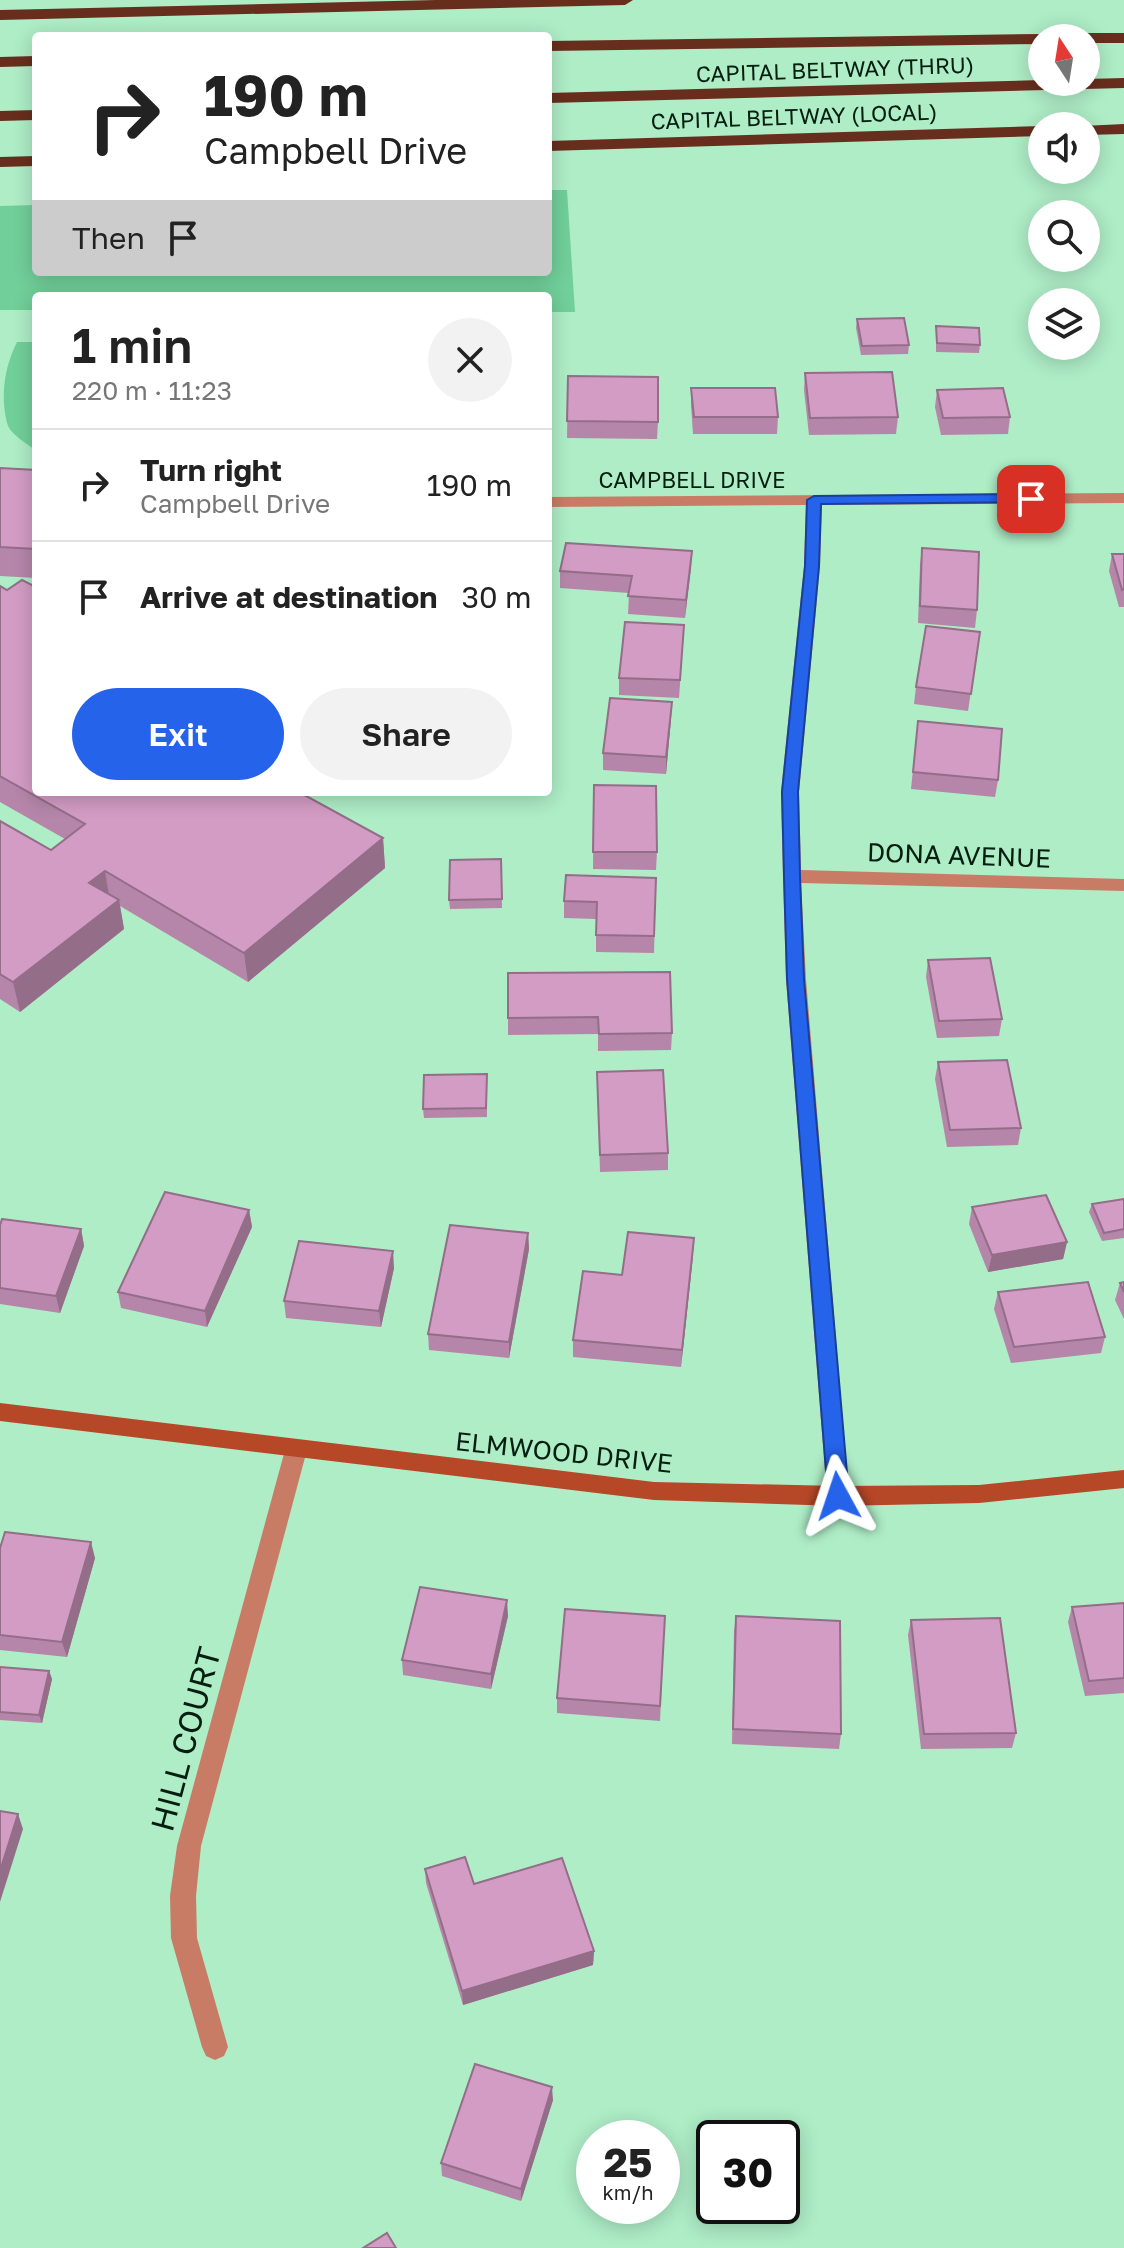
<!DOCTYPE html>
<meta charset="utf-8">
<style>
:root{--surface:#fff;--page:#f2f2f2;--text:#222;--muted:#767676;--line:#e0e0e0;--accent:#2563eb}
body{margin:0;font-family:"Golos Text",sans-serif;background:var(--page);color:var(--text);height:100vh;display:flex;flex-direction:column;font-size:30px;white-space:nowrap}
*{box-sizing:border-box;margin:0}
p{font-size:26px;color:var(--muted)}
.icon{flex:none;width:44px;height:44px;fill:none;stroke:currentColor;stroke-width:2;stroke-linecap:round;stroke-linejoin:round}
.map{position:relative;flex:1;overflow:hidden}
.panel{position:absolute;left:32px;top:292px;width:520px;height:504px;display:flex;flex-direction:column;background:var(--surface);border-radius:8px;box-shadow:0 4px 20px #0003}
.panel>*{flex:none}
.top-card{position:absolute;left:32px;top:32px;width:520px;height:244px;border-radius:8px;box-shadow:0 4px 20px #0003;background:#fff;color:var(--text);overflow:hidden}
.needle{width:52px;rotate:348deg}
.tools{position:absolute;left:1028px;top:24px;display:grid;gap:16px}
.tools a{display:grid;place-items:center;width:72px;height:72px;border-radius:50%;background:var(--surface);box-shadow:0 4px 20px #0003;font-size:40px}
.speed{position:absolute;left:576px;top:2120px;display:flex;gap:16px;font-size:40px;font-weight:700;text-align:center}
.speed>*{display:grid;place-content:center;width:104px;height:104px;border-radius:50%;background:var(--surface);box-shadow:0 4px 20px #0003;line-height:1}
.speed small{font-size:20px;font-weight:400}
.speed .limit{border:4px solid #111;border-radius:12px;background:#fff;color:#111}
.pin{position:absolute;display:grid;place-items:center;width:68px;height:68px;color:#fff;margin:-34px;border-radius:16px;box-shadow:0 4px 12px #0006}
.me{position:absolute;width:88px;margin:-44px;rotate:355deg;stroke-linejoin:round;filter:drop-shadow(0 0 6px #0008)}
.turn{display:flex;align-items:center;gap:28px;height:168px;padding:0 40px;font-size:36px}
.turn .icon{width:104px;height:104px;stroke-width:2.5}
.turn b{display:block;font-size:56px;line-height:68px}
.then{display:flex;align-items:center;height:76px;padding:0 40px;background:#0003;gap:16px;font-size:30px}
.round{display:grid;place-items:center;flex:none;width:84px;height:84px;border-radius:42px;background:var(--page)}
.head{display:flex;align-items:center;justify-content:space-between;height:136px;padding:0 40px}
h1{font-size:48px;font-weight:600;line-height:60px}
.primary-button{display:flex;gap:16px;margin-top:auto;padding:16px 40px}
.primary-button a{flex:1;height:92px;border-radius:48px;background:var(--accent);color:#fff;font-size:32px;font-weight:600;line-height:92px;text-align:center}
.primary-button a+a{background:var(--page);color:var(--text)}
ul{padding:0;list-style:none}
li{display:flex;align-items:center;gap:24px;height:112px;padding:0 40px;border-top:2px solid var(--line)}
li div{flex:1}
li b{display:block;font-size:30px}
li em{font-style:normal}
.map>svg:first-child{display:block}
.green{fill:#71cf99}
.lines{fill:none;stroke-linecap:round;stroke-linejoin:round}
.street{fill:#c87c66;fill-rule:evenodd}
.secondary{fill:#b64727;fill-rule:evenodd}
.highway{fill:#682e1d;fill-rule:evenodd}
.wall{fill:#b586a9}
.shaded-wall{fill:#946d89}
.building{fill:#d39cc4;stroke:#946d89;stroke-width:2}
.route{fill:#2563eb;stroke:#184099;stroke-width:2}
.labels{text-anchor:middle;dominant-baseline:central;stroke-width:7;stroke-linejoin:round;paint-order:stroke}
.far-street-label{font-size:22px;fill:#051e10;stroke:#aeedc6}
.street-label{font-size:26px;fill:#051e10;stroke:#aeedc6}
.near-street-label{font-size:32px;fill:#051e10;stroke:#aeedc6}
</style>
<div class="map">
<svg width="1124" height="2248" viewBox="0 0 1124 2248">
<rect width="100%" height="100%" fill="#aeedc6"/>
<g class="green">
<polygon points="548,190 567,190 575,312 548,312 548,296 36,296 36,310 0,310 0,206 36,205 36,272 548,272"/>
<path d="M17,342H36V451C28,444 13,436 8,426C0,398 4,368 17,342Z"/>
</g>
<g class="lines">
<g class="street">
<polygon points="1124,493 1124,503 822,505 820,566 799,792 801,870 1124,879 1124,891 801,883 806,979 849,1496 846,1503 838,1506 830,1503 827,1496 786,979 783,876 781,792 804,566 806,505 548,507 548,497"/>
<polygon points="296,1441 304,1443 307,1450 201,1846 196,1896 197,1938 228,2047 224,2056 215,2060 206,2056 202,2047 171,1938 170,1896 177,1846 285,1450 288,1443"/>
</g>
<polygon class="secondary" points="0,1403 654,1482 838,1486 979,1485 1124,1470 1124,1488 979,1503 838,1506 654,1500 0,1421"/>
<g class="highway">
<polygon points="436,0 633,0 625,5 0,20 0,10"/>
<polygon points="1086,33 1124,33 1124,43 1086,43 1086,38 1078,38"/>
<polygon points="1042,34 1049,38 1042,38 1042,44 548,51 548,41"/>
<polygon points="36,56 36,66 0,67 0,57"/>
<polygon points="1124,78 1124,88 548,103 548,93 1042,80 1086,82 1086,79"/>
<polygon points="36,110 36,120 0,121 0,111"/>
<polygon points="1124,124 1124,134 1086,135 1086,126 1083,126"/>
<polygon points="1042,126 1042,136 548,151 548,141"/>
<polygon points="36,156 36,166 0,167 0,157"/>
</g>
</g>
<g class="wall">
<polygon points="857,319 909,345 908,354 861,355 856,328"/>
<polygon points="936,326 980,345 979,353 936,352"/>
<polygon points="805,373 898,417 896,434 809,435 804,390"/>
<polygon points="568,376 658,422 657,439 567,438"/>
<polygon points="691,388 778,417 777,434 693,434 691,405"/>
<polygon points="937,390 1010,417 1008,434 941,435 935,407"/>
<polygon points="0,468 36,470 36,578 0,576"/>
<polygon points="922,548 977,610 975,628 918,623 920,565"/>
<polygon points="692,551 685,618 628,614 629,593 560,588 560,571"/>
<polygon points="1112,554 1124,554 1124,607 1119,607 1109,571"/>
<polygon points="0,586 36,792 383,838 385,868 248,982 120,906 124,929 20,1012 0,999 0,821 51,850 65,839 0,802"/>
<polygon points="980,632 968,711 914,704 916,687"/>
<polygon points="683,642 679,698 619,695 619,678"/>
<polygon points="671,719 666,774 603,770 603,753"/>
<polygon points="918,721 998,780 995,797 911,789"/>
<polygon points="594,785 657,852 656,870 593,869"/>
<polygon points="501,859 502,908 450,909 449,900"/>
<polygon points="656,878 654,953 596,952 596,919 564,918 564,901"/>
<polygon points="928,960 1002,1019 999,1036 937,1038 926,977"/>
<polygon points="508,973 672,1033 671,1050 598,1051 598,1034 508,1035"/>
<polygon points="938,1062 1021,1128 1018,1145 947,1147 935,1079"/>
<polygon points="597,1072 668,1153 668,1170 600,1172"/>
<polygon points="487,1074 487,1117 424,1118 423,1109"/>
<polygon points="1124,1199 1124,1238 1102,1241 1089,1212 1092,1204"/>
<polygon points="972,1207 1067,1242 1063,1259 988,1272 969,1224"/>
<polygon points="249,1210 252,1227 207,1327 121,1308 118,1292"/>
<polygon points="0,1225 81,1229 84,1246 60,1313 0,1304"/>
<polygon points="528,1233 529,1249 509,1358 429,1350 428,1334"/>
<polygon points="693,1255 681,1367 573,1357 573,1340 622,1275"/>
<polygon points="394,1268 381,1327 286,1318 284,1301"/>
<polygon points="1124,1282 1124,1319 1115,1300 1120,1283"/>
<polygon points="998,1292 1105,1337 1101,1353 1011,1363 994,1309"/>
<polygon points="0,1548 95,1558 67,1657 0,1650"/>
<polygon points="1124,1603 1124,1693 1085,1696 1068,1622 1072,1607"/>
<polygon points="508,1616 491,1689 403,1675 402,1660"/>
<polygon points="665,1616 660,1721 557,1713 557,1698"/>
<polygon points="736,1616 841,1734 839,1749 732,1744 734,1631"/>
<polygon points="911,1620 1016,1733 1012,1748 921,1749 908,1635"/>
<polygon points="0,1667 49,1671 52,1679 42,1723 0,1720"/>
<polygon points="425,1869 474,1884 594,1951 593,1965 463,2005 426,1883"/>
<polygon points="553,2100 521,2201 442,2176 441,2163"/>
</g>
<g class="shaded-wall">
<polygon points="692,551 691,569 685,618 686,600"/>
<polygon points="672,702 671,719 666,774 666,757"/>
<polygon points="383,838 385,868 248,982 244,953"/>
<polygon points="105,871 110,901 89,883"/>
<polygon points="119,900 124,929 20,1012 13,982"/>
<polygon points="249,1210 252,1227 207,1327 205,1311"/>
<polygon points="81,1229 84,1246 60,1313 56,1296"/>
<polygon points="528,1233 529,1249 509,1358 509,1342"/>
<polygon points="694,1238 693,1255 681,1367 682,1350"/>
<polygon points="1067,1242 1063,1259 988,1272 992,1255"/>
<polygon points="393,1251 394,1268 381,1327 379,1311"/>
<polygon points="91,1542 95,1558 67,1657 62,1642"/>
<polygon points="507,1600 508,1616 491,1689 491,1674"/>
<polygon points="49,1671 52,1679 42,1723 39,1715"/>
<polygon points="18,1814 23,1829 0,1902 0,1871"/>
<polygon points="594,1951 593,1965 463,2005 462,1991"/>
<polygon points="552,2087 553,2100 521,2201 521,2189"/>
</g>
<g class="building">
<polygon points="904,318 909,345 862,346 857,319"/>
<polygon points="936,326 979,328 980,345 937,343"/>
<polygon points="892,372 898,417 810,418 805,373"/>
<polygon points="568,376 658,377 658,422 567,421"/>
<polygon points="691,388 775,388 778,417 694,417"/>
<polygon points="1003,388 1010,417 943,418 937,390"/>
<polygon points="0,468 36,470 36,549 0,547"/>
<polygon points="566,543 692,551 686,600 628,596 632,576 560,571"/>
<polygon points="922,548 979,552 977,610 920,606"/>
<polygon points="1112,554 1124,554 1124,589 1122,590"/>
<polygon points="22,580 36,587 36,792 299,792 383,838 244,953 105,871 89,883 119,900 13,982 0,974 0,821 51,850 85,824 0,776 0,586 7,590"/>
<polygon points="625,622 684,625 680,680 619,678"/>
<polygon points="926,626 980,632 971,694 916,687"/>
<polygon points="610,698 672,702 666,757 603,753"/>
<polygon points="918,721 1002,729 998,780 913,772"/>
<polygon points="594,785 656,786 657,852 593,852"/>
<polygon points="501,859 502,899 449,900 450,860"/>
<polygon points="566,875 656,878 654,936 596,935 597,902 564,901"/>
<polygon points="990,958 1002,1019 939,1021 928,960"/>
<polygon points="670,972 672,1033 599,1034 598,1017 508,1018 508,973"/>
<polygon points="1007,1060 1021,1128 950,1130 938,1062"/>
<polygon points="663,1070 668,1153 600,1155 597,1072"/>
<polygon points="487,1074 486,1108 423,1109 424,1075"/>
<polygon points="165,1192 249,1210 205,1311 118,1292"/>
<polygon points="1046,1195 1067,1242 992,1255 972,1207"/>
<polygon points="1124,1199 1124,1229 1104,1233 1092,1204"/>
<polygon points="2,1219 81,1229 56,1296 0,1288 0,1225"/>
<polygon points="450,1225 528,1233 509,1342 428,1334"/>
<polygon points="628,1232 694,1238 682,1350 573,1340 583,1271 622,1275"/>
<polygon points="299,1241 393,1251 379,1311 284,1301"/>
<polygon points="1088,1282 1105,1337 1014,1347 998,1292"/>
<polygon points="1124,1282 1124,1292 1120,1283"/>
<polygon points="5,1532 91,1542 62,1642 0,1635 0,1548"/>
<polygon points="420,1587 507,1600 491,1674 402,1660"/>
<polygon points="1124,1603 1124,1678 1089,1681 1072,1607"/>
<polygon points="565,1609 665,1616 660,1706 557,1698"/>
<polygon points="736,1616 840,1621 841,1734 733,1729"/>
<polygon points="1000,1618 1016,1733 924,1734 911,1620"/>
<polygon points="0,1667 49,1671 39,1715 0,1712"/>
<polygon points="0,1811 18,1814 0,1871"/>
<polygon points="465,1857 474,1884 562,1858 594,1951 462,1991 425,1869"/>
<polygon points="475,2064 552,2087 521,2189 441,2163"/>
<polygon points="387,2233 396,2248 363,2248"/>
</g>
<polygon class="route" points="1031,494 1036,496 1036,502 821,504 819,566 798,792 800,876 804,979 849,1496 846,1502 838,1505 831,1502 828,1496 787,979 784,876 782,792 805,566 807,500 814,496"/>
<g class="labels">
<g class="far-street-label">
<text transform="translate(835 69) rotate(-2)">CAPITAL BELTWAY (THRU)</text>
<text transform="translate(794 116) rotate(-2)">CAPITAL BELTWAY (LOCAL)</text>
<text x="692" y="479">CAMPBELL DRIVE</text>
</g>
<g class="street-label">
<text transform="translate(959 855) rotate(2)">DONA AVENUE</text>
<text transform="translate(564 1452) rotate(6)">ELMWOOD DRIVE</text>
</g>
<g class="near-street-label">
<text transform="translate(185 1739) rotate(-75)">HILL COURT</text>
</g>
</g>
</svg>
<div class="tools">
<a><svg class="needle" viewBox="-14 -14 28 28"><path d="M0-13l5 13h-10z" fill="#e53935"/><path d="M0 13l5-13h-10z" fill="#767676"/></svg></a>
<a><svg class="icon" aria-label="sound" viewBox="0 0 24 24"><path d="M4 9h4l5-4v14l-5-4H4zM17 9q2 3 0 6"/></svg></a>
<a><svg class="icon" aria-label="search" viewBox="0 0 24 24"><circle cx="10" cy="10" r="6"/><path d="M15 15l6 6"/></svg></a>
<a><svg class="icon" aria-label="layers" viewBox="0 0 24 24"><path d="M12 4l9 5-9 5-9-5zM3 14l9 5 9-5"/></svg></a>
</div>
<div class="speed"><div>25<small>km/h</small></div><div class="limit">30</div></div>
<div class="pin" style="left:1031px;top:499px;background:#d93025"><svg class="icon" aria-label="arrive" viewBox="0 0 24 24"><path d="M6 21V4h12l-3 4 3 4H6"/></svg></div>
<svg class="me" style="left:838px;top:1496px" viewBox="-20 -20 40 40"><path d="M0-17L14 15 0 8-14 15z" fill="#2563eb" stroke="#fff" stroke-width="4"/></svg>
<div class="top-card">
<div class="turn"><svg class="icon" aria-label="right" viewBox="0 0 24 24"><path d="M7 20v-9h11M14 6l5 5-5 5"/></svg><div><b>190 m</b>Campbell Drive</div></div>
<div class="then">Then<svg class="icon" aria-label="arrive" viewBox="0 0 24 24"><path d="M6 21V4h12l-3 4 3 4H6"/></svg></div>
</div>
<section class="panel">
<div class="head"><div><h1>1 min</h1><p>220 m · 11:23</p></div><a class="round"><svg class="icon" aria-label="close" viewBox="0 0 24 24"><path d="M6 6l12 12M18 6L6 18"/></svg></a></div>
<ul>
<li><svg class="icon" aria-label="right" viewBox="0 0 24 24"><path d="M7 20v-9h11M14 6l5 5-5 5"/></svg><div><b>Turn right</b><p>Campbell Drive</p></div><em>190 m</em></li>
<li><svg class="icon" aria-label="arrive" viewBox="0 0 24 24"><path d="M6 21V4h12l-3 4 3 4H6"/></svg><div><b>Arrive at destination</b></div><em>30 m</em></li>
</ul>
<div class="primary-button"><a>Exit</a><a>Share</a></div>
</section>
</div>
